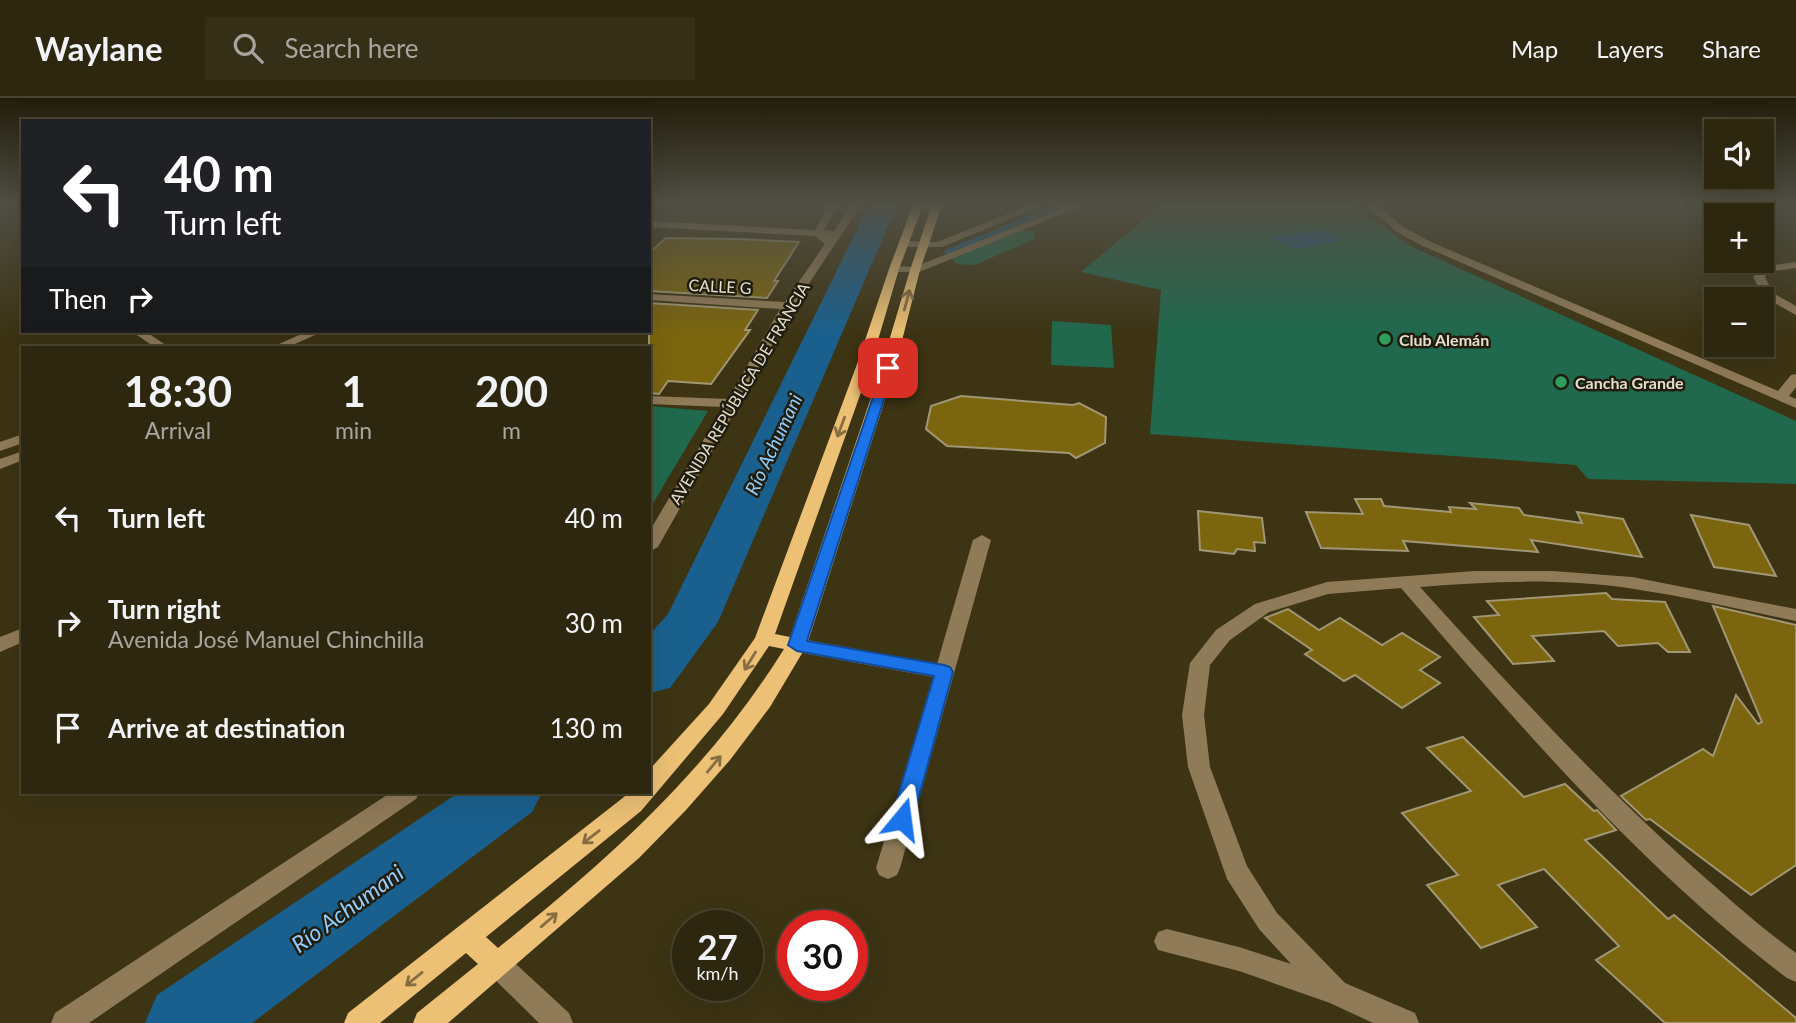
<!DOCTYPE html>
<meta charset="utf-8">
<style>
:root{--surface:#2e270f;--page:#362f18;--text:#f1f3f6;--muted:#a7a59e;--line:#49442f}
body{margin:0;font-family:Lato,sans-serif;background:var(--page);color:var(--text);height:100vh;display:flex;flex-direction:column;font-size:26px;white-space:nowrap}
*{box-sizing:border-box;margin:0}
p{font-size:23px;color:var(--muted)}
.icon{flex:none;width:38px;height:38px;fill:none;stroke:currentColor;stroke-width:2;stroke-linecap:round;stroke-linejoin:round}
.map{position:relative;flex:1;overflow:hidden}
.panel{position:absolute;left:21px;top:248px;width:630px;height:448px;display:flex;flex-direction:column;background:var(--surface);border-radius:0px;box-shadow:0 7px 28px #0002,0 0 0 2px var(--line)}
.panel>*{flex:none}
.top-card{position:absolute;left:21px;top:21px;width:630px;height:214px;border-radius:0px;box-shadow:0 7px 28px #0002,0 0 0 2px var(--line);background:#202124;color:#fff;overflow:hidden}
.buttons{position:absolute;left:1704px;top:21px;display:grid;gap:14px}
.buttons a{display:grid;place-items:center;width:70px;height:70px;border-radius:0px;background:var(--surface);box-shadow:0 7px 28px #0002,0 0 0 2px var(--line);font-size:35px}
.speed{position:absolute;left:672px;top:812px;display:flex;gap:14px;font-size:35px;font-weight:700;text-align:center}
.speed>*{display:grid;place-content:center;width:91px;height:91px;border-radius:50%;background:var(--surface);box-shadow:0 7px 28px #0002,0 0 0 2px var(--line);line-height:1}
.speed small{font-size:18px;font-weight:400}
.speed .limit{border:10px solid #d22;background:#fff;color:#111}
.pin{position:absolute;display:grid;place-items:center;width:60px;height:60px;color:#fff;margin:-30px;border-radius:14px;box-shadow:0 4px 10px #0006}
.me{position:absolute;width:77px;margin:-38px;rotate:16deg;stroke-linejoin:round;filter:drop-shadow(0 0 5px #0008)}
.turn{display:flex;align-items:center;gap:24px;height:147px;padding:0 28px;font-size:32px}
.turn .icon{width:91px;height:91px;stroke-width:2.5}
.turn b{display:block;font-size:49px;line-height:60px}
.then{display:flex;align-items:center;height:66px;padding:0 28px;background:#0003;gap:14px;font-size:26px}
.eta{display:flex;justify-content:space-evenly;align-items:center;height:119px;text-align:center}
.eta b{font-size:42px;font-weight:700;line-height:49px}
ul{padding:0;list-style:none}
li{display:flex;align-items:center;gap:21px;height:105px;padding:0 28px}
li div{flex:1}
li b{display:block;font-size:26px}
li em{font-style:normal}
header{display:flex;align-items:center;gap:42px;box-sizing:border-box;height:98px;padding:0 35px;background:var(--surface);border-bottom:2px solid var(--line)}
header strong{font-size:33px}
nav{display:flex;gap:38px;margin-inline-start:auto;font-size:24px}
.search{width:490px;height:63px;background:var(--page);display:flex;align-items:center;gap:18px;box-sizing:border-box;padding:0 24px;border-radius:0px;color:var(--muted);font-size:26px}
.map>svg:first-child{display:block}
.green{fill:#20694e}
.water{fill:#1a608e}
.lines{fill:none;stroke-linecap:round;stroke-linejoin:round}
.stream{stroke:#1a608e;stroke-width:5}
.river{fill:#1a608e;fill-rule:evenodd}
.building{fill:#7b650f;stroke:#a19774;stroke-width:2}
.minor{fill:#907b58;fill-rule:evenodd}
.major{fill:#ecc075;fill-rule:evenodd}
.oneway{stroke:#866e42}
.route{fill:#1a73e8;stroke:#114b97;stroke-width:2}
.leisure-dot{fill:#2e9e5b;stroke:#201c0e;stroke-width:2.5}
.labels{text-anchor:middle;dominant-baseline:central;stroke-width:5;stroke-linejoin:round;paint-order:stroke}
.far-street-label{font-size:16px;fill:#e4decc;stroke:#201c0e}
.far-poi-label{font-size:16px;font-weight:bold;fill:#e4decc;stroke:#201c0e;text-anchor:start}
.water-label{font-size:19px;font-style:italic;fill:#8fcdfd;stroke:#201c0e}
.near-water-label{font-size:23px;font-style:italic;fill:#8fcdfd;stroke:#201c0e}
</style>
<header>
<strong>Waylane</strong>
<div class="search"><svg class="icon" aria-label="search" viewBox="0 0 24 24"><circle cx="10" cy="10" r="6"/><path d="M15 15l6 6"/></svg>Search here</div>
<nav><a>Map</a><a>Layers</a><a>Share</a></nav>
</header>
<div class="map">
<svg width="1796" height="925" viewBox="0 0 1796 925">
<rect width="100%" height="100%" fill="#3d3414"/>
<g class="green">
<polygon points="1161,107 1354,107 1410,148 1796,323 1796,386 1588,381 1576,367 1150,336 1161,192 1081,174"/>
<polygon points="1026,132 1034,134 1034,141 975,167 956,166 950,158 1014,134"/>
<polygon points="1052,223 1111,227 1114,270 1051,267"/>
<polygon points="649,308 708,313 649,412"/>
</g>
<polygon class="water" points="1320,131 1343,142 1296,151 1271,139"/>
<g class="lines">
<polyline class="stream" points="947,154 1062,107"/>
<g class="river">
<polygon points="869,107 897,107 718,524 670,590 649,595 649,537 668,516"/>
<polygon points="458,695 542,695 532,714 252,925 145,925 157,897"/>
</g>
</g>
<g class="building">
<polygon points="666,140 737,141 799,144 774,183 778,183 767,200 649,193 649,155"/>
<polygon points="649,205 758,212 745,232 750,232 711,286 668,283 659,296 649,295"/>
<polygon points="961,298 1073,307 1079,305 1106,319 1105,345 1076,360 1069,355 947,348 926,331 931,308"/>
<polygon points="1355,401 1381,401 1384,408 1451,414 1449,409 1476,411 1470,405 1519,410 1524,417 1582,425 1577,414 1623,421 1642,459 1531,442 1538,454 1403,443 1408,453 1321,450 1306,414 1363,416"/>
<polygon points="1198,413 1262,420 1265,445 1254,444 1255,453 1237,451 1234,456 1200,452"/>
<polygon points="1691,417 1749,427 1776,478 1714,469"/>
<polygon points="1606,495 1612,501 1665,504 1690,554 1668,554 1658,545 1618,548 1604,533 1532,538 1554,563 1513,566 1474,519 1499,517 1487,503"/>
<polygon points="1713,508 1796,527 1796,767 1751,797 1650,721 1646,722 1621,698 1703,651 1713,658 1736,597 1758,626 1762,624"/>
<polygon points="1288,511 1319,532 1340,520 1382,547 1402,535 1440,559 1420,572 1440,585 1402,610 1355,577 1344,583 1305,556 1312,552 1265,520"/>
<polygon points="1463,639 1524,699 1565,686 1594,713 1597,712 1616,732 1585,742 1668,821 1674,817 1796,920 1796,925 1665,925 1596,862 1619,848 1544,771 1498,787 1537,829 1481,850 1427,787 1458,777 1402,715 1471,693 1427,650"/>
</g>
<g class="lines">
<g class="minor">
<polygon points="828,107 838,107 824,132 834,133 851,107 861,107 794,208 658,449 649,454 649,434 723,309 649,306 649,298 728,301 780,211 649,202 649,196 785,204 825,146 815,138 649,129 649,123 815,132"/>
<polygon points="1030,107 1044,107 942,149 903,149 898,146 903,143 937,144"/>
<polygon points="1071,107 1085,107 919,174 894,174 889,171 894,168 914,169"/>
<polygon points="1365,107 1376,107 1405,130 1431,144 1778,293 1791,277 1796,276 1796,289 1789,298 1796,301 1796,310 1423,148 1397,134"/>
<polygon points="1796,164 1796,170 1768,174 1765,179 1773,195 1796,208 1796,217 1764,199 1753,179 1760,169"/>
<polygon points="131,233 145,233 170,250 156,250"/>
<polygon points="308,233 324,233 286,250 270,250"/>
<polygon points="23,336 23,345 0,353 0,344"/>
<polygon points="23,353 23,362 0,371 0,361"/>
<polygon points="982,437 991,442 900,770 897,777 888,781 879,777 876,770 933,579 797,554 790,552 787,547 790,542 797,540 937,566 973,442"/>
<path d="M1475,473H1553L1632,479L1796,511V523C1742,512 1688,499 1634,491C1564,480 1490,483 1420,489C1508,586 1596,682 1694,770C1727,799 1760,829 1796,855V884L1787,880C1641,770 1520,628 1401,490L1328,496L1269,514L1230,542L1210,567L1204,617L1210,669L1247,768L1277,815L1345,885L1415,915L1419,925H1373L1330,905L1239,873L1158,852L1154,843L1158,834L1167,831L1239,849L1291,866L1259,831L1227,781L1188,669L1182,617L1190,565L1216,532L1255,506L1327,484Z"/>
<polygon points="23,530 23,544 0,554 0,539"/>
<polygon points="390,695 419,695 416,701 89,925 51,925 55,915"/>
<polygon points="497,853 506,857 569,915 573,925 539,925 488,875 484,866 488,857"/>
</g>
<path class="major" d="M913,107H923L899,171L870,269L775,536L790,539L881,270L910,172L932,107H942L920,172L895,270L807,547L770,609L730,662L686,712L639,760L448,925H413L417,915L478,866L466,855L380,925H344L348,915L629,695H649V672L709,606L755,540L856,269L889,171ZM769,548L784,551C707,674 610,760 498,850L486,839L641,713L723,616Z"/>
</g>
<defs><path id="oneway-shaft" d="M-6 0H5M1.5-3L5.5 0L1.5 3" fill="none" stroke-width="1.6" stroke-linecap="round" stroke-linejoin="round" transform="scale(1.75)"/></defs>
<g class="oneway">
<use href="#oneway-shaft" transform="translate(907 202) rotate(-75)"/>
<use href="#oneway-shaft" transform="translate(841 329) rotate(110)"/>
<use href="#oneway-shaft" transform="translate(750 563) rotate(122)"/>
<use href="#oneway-shaft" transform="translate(714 666) rotate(-50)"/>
<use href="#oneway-shaft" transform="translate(591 739) rotate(142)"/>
<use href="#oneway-shaft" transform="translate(549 822) rotate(-41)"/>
<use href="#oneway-shaft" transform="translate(414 881) rotate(141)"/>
</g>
<linearGradient id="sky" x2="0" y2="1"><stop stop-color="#221d0b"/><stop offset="0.45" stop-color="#515045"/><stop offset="1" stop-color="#515045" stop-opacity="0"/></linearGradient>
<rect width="1796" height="237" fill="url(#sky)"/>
<polygon class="route" points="884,267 894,270 807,543 944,567 950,569 953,574 913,721 910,727 902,730 895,727 891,721 934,578 797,553 788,547"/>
<g class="leisure-dot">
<circle cx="1385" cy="241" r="7"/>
<circle cx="1561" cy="284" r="7"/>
</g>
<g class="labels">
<g class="far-street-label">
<text transform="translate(720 188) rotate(3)">CALLE G</text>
<text transform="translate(739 295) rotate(-59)">AVENIDA REPÚBLICA DE FRANCIA</text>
</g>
<g class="far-poi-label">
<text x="1399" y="241">Club Alemán</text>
<text x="1575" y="284">Cancha Grande</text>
</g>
<g class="water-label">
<text transform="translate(773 346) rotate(-65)">Río Achumani</text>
</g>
<g class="near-water-label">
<text transform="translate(347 810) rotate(-36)">Río Achumani</text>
</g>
</g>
</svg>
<div class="buttons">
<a><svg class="icon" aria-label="sound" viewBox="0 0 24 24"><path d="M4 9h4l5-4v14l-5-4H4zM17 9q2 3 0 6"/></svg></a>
<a>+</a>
<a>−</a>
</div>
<div class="speed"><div>27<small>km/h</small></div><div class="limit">30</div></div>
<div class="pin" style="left:888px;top:270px;background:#d93025"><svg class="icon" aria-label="arrive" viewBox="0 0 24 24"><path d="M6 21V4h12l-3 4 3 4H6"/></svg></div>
<svg class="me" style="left:902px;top:721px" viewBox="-20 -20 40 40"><path d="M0-17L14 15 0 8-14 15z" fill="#1a73e8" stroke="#fff" stroke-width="4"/></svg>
<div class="top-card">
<div class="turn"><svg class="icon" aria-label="left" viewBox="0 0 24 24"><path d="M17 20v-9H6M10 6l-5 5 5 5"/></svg><div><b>40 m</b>Turn left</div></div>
<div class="then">Then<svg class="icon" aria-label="right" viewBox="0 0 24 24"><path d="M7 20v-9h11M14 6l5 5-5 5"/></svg></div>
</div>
<section class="panel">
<div class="eta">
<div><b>18:30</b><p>Arrival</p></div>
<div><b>1</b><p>min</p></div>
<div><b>200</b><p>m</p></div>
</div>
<ul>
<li><svg class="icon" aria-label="left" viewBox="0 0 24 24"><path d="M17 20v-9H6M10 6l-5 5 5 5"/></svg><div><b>Turn left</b></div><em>40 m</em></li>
<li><svg class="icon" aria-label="right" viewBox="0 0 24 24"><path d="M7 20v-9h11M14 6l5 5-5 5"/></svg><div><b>Turn right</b><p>Avenida José Manuel Chinchilla</p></div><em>30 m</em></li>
<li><svg class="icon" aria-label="arrive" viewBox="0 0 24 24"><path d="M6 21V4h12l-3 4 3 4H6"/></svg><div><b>Arrive at destination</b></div><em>130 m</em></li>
</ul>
</section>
</div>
